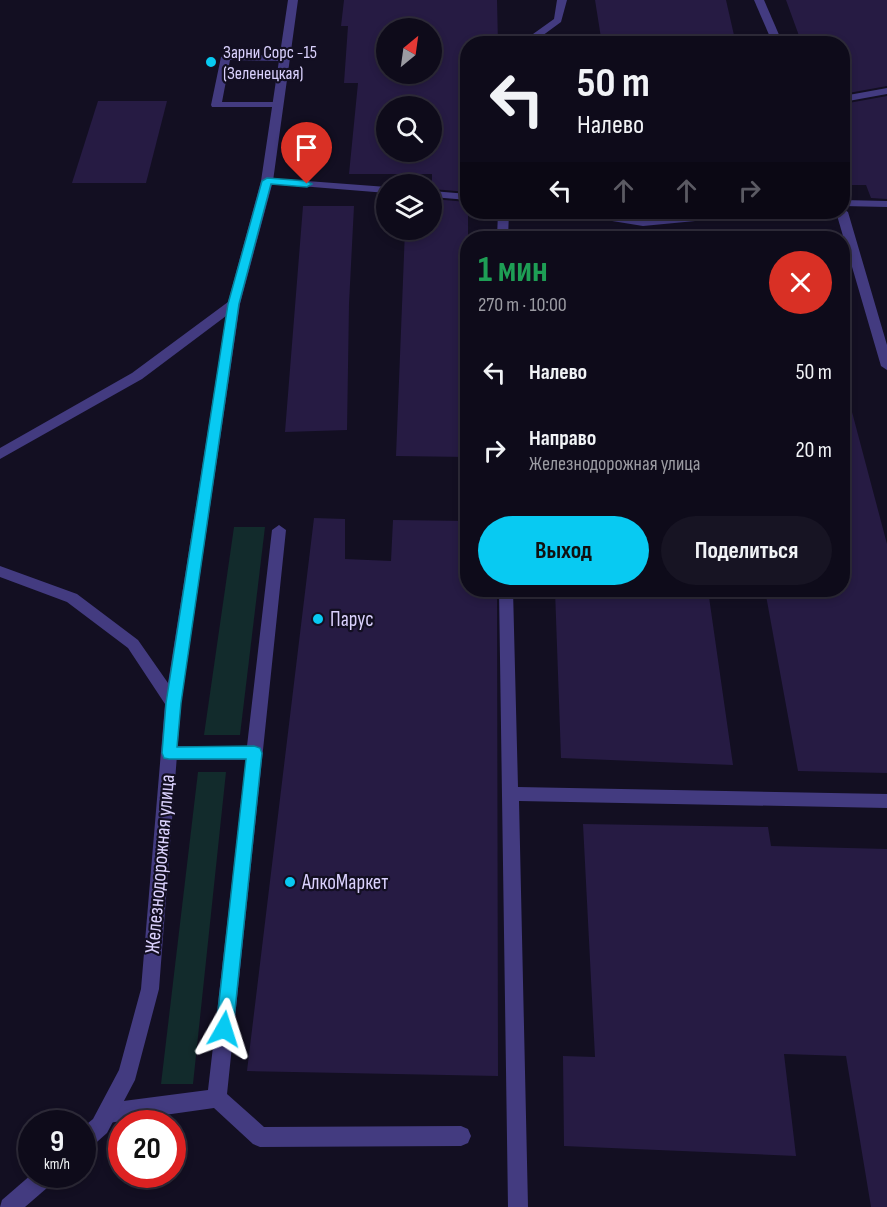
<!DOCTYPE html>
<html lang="ru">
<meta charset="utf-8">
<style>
:root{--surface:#0e0b1a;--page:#171423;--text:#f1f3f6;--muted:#9b9ba2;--line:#2e2b39;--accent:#08caf2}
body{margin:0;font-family:"Sofia Sans Condensed",sans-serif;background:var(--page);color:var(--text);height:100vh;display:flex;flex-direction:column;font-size:22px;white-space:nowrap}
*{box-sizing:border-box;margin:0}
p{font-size:20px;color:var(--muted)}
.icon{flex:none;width:33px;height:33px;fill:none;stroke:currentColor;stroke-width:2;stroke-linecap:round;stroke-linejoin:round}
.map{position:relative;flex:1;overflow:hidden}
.panel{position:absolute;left:460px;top:231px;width:390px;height:366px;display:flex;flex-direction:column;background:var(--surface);border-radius:24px;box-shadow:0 3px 9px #0003,0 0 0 2px var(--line)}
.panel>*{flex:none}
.hud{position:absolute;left:460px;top:36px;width:390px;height:183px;border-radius:24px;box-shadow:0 3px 9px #0003,0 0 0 2px var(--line);background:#0e0b1a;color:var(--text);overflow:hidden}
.needle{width:39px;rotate:29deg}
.controls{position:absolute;left:376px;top:18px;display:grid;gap:12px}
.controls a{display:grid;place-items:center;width:66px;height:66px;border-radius:50%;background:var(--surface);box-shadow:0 3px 9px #0003,0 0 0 2px var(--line);font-size:30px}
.speed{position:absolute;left:18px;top:1110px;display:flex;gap:12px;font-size:30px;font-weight:700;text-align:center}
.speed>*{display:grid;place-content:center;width:78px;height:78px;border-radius:50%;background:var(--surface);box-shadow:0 3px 9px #0003,0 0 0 2px var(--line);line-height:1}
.speed small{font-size:15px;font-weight:400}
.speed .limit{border:9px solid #d22;background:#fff;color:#111}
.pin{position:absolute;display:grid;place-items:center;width:51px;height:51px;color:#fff;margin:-62px -26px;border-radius:50% 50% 50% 0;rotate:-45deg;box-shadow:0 0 6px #0007}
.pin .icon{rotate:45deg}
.me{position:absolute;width:66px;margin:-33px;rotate:6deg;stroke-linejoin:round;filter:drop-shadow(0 0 4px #0008)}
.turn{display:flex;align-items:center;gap:21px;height:126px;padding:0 18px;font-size:27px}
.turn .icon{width:78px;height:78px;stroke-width:2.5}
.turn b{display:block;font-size:42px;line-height:51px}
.lanes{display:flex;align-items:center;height:57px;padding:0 18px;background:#0003;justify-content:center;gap:30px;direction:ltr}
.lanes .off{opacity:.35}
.round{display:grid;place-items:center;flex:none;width:63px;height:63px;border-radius:32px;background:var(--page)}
.overview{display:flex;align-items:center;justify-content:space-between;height:102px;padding:0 18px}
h1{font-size:36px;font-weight:700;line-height:45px;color:#1e9e55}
.action{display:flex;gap:12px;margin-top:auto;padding:12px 18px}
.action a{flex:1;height:69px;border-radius:36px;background:var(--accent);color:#111;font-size:24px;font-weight:700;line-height:69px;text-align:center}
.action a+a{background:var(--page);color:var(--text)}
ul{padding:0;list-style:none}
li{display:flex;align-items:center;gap:18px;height:78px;padding:0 18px}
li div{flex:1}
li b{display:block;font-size:22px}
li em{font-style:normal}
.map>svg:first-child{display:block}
.green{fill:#122b2c}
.building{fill:#261b43;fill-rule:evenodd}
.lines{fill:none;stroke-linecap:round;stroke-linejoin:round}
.lane{fill:#433b80;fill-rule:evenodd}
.street{fill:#433b80;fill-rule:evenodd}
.route{fill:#08caf2;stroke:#05839d;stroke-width:1.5}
.poi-dot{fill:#08caf2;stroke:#130f22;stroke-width:2}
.labels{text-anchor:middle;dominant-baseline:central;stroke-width:4.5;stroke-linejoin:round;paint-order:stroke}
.far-poi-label{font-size:18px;fill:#dad1fd;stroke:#130f22;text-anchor:start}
.poi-label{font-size:21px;fill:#dad1fd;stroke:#130f22;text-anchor:start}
.street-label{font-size:21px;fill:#dad1fd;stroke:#130f22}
</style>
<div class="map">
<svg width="887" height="1207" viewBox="0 0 887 1207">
<rect width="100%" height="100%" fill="#130f22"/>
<g class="green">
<polygon points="234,527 265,527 240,735 204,735"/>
<polygon points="198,772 226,772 193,1084 161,1084"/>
</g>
<g class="building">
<path d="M344,0H497L498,44H468V192L432,189V174H349L358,83H344L348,26H341ZM387,28H432V74H387ZM387,106H432V152H387Z"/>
<polygon points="595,0 726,0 736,44 602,44"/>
<polygon points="786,0 887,0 887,86 843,94 843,44 802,44"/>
<polygon points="887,96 887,199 871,198 866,185 843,185 843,104"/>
<polygon points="98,101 167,101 146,183 72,183"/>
<polygon points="432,199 468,202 468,457 396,456 405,230 432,230"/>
<polygon points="303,206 354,206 349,304 347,430 285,432"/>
<polygon points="852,412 887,544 887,773 798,771 765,590 843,590 843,413"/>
<polygon points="314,518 345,519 345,559 391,561 393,520 468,521 468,590 497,590 498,1076 247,1071"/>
<polygon points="555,590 708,590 733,765 561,758"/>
<polygon points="583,824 768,827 771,846 887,849 887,1207 871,1207 846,1056 784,1054 796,1156 564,1146 563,1056 595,1057"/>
</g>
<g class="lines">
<g class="lane">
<polygon points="557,0 567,0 561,22 531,44 519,44 554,19"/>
<polygon points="754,0 764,0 783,44 773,44"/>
<polygon points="226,54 287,56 287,60 284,61 230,60 222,102 278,102 282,103 282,107 212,107 211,105 221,57"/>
<polygon points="887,88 887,94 843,102 843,96"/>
<polygon points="267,178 387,187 387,193 263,183 261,181"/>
<polygon points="432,191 468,194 468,200 432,197"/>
<polygon points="843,200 887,201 887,207 843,206"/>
<polygon points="843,209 848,212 887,345 887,370 881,366 836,212 843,212"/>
<polygon points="498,212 509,212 508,238 497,238"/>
<path d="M569,212C594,209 618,219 643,220C683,221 724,207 764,212L758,215L643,226L575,215Z"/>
<polygon points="279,525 286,530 227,1094 264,1127 461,1126 468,1129 471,1136 468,1143 461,1146 260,1147 253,1144 214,1108 108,1123 101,1120 98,1113 101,1106 108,1103 208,1090 246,760 169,760 163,758 161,753 163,748 169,746 247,746 272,530"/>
<polygon points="499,590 513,590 518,787 887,794 887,808 519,801 528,1207 508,1207"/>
</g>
<g class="street">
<polygon points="288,0 298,0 273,181 240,304 181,703 159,989 135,1080 107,1133 89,1149 82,1152 82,1128 93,1119 119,1070 141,989 165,704 128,648 67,602 0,577 0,566 77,594 138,640 168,683 226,316 142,379 0,459 0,448 132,373 228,302 261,181"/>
<polygon points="32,1174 58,1174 55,1181 25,1207 0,1207 2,1200"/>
</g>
</g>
<polygon class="route" points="267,178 307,181 312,184 307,187 271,184 239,304 181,703 177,747 254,746 260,748 262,753 233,1029 230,1034 224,1037 218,1034 216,1029 246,759 169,759 164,758 162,753 166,703 228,304 262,181"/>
<g class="poi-dot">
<circle cx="211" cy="62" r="6"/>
<circle cx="318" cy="619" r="6"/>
<circle cx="290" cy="882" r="6"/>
</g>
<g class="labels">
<g class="far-poi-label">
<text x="223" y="52">Зарни Сорс -15<tspan x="223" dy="21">(Зеленецкая)</tspan></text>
</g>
<g class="poi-label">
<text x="330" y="619">Парус</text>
<text x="302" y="882">АлкоМаркет</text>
</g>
<g class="street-label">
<text transform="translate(160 864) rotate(-85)">Железнодорожная улица</text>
</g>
</g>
</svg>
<div class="controls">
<a><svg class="needle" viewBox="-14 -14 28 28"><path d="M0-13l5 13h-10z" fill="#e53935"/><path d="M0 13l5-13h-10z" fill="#9b9ba2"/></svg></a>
<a><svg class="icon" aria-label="search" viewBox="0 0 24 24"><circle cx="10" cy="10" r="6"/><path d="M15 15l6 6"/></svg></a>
<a><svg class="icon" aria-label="layers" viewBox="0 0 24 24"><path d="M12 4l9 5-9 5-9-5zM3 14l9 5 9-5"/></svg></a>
</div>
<div class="speed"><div>9<small>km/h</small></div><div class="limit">20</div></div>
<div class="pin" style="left:307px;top:184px;background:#d93025"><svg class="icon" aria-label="arrive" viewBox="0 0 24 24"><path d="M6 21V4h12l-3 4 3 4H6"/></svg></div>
<svg class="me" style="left:224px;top:1029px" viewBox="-20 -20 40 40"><path d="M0-17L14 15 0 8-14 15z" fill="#08caf2" stroke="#fff" stroke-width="4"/></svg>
<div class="hud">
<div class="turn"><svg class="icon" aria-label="left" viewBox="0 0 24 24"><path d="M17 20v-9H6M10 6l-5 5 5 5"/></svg><div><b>50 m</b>Налево</div></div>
<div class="lanes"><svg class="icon" aria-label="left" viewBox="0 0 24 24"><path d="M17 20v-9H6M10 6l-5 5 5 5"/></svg><svg class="icon off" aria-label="ahead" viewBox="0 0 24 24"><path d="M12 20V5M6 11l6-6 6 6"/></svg><svg class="icon off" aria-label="ahead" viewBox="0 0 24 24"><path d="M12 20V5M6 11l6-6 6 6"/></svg><svg class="icon off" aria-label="right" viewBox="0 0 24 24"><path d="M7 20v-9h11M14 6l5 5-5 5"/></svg></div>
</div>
<section class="panel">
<div class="overview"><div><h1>1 мин</h1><p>270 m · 10:00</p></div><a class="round" style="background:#d93025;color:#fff"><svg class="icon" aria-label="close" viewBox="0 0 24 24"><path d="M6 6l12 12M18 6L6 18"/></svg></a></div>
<ul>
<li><svg class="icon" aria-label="left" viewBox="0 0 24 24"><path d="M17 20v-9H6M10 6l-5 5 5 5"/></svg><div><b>Налево</b></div><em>50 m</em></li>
<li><svg class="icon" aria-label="right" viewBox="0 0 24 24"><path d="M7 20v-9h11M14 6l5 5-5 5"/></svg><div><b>Направо</b><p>Железнодорожная улица</p></div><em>20 m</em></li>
</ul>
<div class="action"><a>Выход</a><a>Поделиться</a></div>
</section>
</div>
